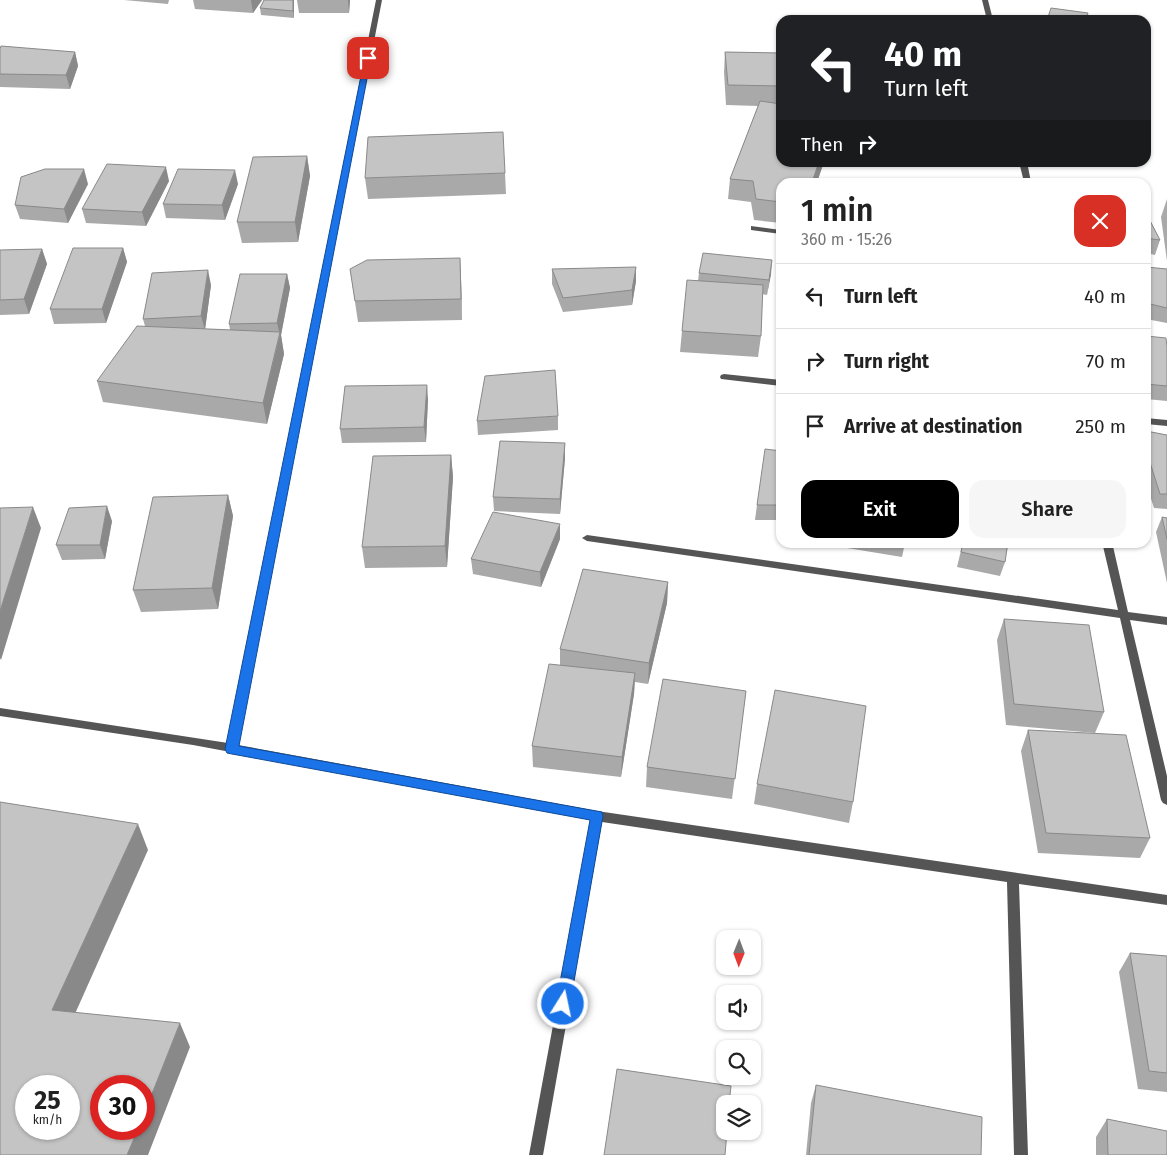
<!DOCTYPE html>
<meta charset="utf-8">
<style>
:root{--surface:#fff;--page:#f6f6f6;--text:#222;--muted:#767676;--line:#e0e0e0;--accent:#000}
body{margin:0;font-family:"Fira Sans",sans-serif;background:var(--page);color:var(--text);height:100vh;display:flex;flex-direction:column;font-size:19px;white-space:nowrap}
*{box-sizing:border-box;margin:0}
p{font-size:16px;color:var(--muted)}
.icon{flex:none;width:28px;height:28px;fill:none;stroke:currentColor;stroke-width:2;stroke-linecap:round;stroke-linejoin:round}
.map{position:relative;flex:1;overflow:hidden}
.side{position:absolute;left:776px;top:178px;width:375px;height:370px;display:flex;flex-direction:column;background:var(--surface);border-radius:15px;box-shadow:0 1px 4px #0004}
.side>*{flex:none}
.banner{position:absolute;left:776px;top:15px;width:375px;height:152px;border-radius:15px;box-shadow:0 1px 4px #0004;background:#202124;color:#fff;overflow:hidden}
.needle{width:32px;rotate:181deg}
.fabs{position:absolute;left:716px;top:930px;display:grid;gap:10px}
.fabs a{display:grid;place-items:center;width:45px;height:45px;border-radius:10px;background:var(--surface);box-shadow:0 1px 4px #0004;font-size:25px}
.speed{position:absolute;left:15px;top:1075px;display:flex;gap:10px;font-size:25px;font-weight:700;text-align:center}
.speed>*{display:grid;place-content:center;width:65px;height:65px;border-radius:50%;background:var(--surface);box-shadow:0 1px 4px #0004;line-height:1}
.speed small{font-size:12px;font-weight:400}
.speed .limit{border:8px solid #d22;background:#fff;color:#111}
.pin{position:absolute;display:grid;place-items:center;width:42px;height:42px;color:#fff;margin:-21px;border-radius:10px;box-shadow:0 2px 8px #0006}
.me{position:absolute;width:55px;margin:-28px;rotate:10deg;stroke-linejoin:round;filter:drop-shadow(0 0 4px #0008)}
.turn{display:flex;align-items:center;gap:18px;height:105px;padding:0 25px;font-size:22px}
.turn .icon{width:65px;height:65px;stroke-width:2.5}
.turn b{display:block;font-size:35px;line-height:42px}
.then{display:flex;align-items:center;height:48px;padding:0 25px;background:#0003;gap:10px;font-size:19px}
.round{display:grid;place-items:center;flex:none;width:52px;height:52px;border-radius:15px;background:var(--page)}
.summary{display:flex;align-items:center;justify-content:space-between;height:85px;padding:0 25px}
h1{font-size:30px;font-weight:600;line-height:38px}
.button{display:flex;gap:10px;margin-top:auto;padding:10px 25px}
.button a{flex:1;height:58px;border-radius:15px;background:var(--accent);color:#fff;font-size:20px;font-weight:600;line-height:58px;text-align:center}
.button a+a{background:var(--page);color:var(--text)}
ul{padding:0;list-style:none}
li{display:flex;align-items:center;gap:15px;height:65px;padding:0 25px;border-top:1px solid var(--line)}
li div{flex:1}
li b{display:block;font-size:19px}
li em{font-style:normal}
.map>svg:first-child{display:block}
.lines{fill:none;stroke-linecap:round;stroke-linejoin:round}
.street{fill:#555;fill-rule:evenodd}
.wall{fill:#a9a9a9}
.shaded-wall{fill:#898989}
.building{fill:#c4c4c4;stroke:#898989;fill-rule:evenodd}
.route{fill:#1a73e8;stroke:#114b97}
</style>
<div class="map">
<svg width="1167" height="1155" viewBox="0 0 1167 1155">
<rect width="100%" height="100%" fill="#fff"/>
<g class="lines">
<g class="street">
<polygon points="376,0 382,0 238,745 597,811 1167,895 1167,905 1019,884 1028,1155 1014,1155 1007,882 602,822 543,1155 529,1155 591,820 193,745 0,716 0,708 228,743"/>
<polygon points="982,0 988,0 993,20 987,20"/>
<polygon points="1019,162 1027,162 1031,182 1024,182"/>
<polygon points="751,226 781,230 781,234 751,230"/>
<polygon points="724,374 781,380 781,386 721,379 720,377 721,375"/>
<polygon points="1146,418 1167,420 1167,426 1146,424"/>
<polygon points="587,535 1118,610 1102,542 1112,542 1128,612 1167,617 1167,625 1130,620 1167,776 1167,805 1163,803 1161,800 1120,618 587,541 582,538"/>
</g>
</g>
<g class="wall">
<polygon points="124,0 169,0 168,4"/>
<polygon points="193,0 262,0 253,13 195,9"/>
<polygon points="264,0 294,0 294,18 261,15 260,8"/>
<polygon points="297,0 350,0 349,13 299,13"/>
<polygon points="0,49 75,52 78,66 70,89 0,87"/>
<polygon points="725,52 781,53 781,162 824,162 817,182 781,182 781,223 754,220 751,202 728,199 730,179 758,106 726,105 724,72"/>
<polygon points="307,156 310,176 298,242 242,243 237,222"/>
<polygon points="505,173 506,194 368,199 365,178"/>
<polygon points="169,181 146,226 86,223 82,209"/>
<polygon points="88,184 68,223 20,219 15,205"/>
<polygon points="238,184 225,220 166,218 163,204"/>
<polygon points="1167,199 1167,261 1161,217"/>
<polygon points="1146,213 1160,240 1155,255 1146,253"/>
<polygon points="123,248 127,262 106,323 54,324 50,309"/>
<polygon points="42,249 47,264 29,314 0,315 0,250"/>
<polygon points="460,258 461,279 462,320 358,322 350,269"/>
<polygon points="772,260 767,295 762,294 761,336 758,357 680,352 682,331 698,281 699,273"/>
<polygon points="1146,267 1167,269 1167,323 1146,319"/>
<polygon points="552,269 636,281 632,305 563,312 552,284"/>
<polygon points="287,274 290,288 281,335 284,354 267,424 103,402 97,381 145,326 143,319 211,285 205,329 230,330 229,324"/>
<polygon points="1146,336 1167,347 1167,401 1146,399"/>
<polygon points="781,338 781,358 779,357"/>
<polygon points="428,399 426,442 342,443 340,429"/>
<polygon points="558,416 558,430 478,435 477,421"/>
<polygon points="1146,431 1167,435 1167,509 1154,508 1146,483"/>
<polygon points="565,443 565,458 560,514 494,511 493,497"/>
<polygon points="781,451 781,520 755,520 757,505"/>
<polygon points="451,455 453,477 447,567 365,568 362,547"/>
<polygon points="228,495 233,516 218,609 141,612 133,590"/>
<polygon points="1162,517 1167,518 1167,583 1156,532"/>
<polygon points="112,521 105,559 62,560 56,545"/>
<polygon points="560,539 541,587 473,574 471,559"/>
<polygon points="845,542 905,543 902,557 847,548"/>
<polygon points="963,542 1008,542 1005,562 1000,576 957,567"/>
<polygon points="668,582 667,603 648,684 635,682 634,694 621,777 533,767 532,746 560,665 560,649"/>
<polygon points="1004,619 1104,712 1095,733 1006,725 997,640"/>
<polygon points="746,691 732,799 646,787 647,767"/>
<polygon points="1028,730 1150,838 1140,858 1038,853 1021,751"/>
<polygon points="757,784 853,802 849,823 754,804"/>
<polygon points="1130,953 1167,956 1167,1092 1138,1089 1119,972"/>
<polygon points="816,1085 981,1155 806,1155 811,1103"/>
<polygon points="1107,1119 1167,1155 1096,1155 1096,1137"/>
</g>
<g class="shaded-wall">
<polygon points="251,0 262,0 253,13"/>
<polygon points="293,0 294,0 294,18 293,11"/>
<polygon points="348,0 350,0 349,13"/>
<polygon points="75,52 78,66 70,89 66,75"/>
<polygon points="307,156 310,176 298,242 295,222"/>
<polygon points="819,162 824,162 817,182 812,182"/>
<polygon points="166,167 169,181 146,226 142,212"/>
<polygon points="84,169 88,184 68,223 64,209"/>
<polygon points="235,170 238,184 225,220 222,205"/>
<polygon points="123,248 127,262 106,323 102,309"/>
<polygon points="42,249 47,264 29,314 24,299"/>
<polygon points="460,258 461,279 462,320 461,299"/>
<polygon points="772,260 771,275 767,295 769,280"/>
<polygon points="636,267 636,281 632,305 632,290"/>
<polygon points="208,270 211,285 205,330 201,316"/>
<polygon points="287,274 290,288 281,335 284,354 267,424 263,403 280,335 277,323"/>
<polygon points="427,385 428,399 426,442 424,427"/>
<polygon points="565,443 565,458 560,514 560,499"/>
<polygon points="451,455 453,477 447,567 445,546"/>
<polygon points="228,495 233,516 218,609 212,588"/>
<polygon points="107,506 112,521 105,559 100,545"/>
<polygon points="33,507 41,528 1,660 0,658 0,611"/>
<polygon points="560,524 560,539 541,587 540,572"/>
<polygon points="668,582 667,603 648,684 649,663"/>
<polygon points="635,673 634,694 621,777 622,757"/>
<polygon points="138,824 148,850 66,1034 52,1010"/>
<polygon points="180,1023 190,1047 148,1155 127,1155 138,1129 144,1129 144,1114"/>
</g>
<g class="building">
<polygon points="264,0 293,0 293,11 260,8"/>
<polygon points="1051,8 1088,13 1086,20 1047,20"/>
<polygon points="1,46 75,52 66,75 0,74 0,49"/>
<polygon points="725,52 781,53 781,86 728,85"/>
<polygon points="760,101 781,104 781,162 819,162 812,182 781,182 781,202 756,199 753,181 730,179"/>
<polygon points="503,132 505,173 365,178 368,137"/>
<polygon points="307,156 295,222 237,222 253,157"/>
<polygon points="107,164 166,167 142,212 82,209"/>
<polygon points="45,169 84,169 64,209 15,205 21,177"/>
<polygon points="178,169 235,170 222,205 163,204"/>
<polygon points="1146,213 1160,240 1146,238"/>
<polygon points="73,248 123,248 102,309 50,309"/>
<polygon points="42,249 24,299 0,300 0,250"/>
<polygon points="703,253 772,260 769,280 699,273"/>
<polygon points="460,258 461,299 355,301 350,269 367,260"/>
<polygon points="636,267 632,290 563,298 552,269"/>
<polygon points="1146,267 1167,269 1167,308 1146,303"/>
<polygon points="208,270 201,316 143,319 152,273"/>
<polygon points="240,274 287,274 277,323 229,324"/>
<polygon points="687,280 763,285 761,336 682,331"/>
<polygon points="137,326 280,332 263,403 97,381"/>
<polygon points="1146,336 1166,338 1167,347 1167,386 1146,384"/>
<polygon points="555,370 558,416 477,421 485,376"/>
<polygon points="427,385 424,427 340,429 345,386"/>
<polygon points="1146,431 1167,435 1167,494 1160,494 1146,450"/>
<polygon points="500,441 565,443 560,499 493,497"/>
<polygon points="765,449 781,451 781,505 757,505"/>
<polygon points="451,455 445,546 362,547 373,456"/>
<polygon points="228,495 212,588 133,590 153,497"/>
<polygon points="107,506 100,545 56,545 69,508"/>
<polygon points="33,507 0,611 0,508"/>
<polygon points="493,512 560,524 540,572 471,559"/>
<polygon points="1162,517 1167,518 1167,539"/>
<polygon points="963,542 1008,542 1005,562 961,552"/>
<polygon points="583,569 668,582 649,663 560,649"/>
<polygon points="1004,619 1089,625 1104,712 1014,704"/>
<polygon points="549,664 635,673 622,757 532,746"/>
<polygon points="663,679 746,691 735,779 647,767"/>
<polygon points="775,690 866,706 853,802 757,784"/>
<polygon points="1028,730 1126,735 1150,838 1046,833"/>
<path d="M0,802L138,824L52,1010L180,1023L144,1114V1086H101V1129H138L127,1155H0ZM26,1086H69V1129H26Z"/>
<polygon points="1130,953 1167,956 1167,1073 1149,1071"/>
<polygon points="617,1069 731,1086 729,1104 725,1104 725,1131 727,1131 725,1155 604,1155"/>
<polygon points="816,1085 982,1117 981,1155 809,1155"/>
<polygon points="1107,1119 1167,1131 1167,1155 1108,1155"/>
</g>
<polygon class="route" points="365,56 371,58 239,746 602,812 603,816 570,1004 568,1009 563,1011 558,1009 556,1004 590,820 232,754 227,753 225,749"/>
</svg>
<div class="fabs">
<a><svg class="needle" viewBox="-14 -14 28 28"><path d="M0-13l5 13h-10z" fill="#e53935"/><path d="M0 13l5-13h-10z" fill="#767676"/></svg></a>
<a><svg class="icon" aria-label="sound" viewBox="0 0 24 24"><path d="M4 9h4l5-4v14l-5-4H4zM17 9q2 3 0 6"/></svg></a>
<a><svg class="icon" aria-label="search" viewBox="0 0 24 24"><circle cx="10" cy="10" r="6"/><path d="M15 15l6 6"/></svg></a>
<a><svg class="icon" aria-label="layers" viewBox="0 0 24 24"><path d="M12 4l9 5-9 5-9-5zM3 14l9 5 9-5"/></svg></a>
</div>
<div class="speed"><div>25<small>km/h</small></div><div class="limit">30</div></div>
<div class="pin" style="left:368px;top:58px;background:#d93025"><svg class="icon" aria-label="arrive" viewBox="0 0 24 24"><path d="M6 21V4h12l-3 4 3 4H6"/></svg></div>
<svg class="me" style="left:563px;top:1004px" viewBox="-20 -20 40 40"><circle r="17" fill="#1a73e8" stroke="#fff" stroke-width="3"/><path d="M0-11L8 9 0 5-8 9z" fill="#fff"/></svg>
<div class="banner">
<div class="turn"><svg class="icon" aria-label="left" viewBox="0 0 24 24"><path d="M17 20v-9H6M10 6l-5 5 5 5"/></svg><div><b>40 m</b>Turn left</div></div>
<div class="then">Then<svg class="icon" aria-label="right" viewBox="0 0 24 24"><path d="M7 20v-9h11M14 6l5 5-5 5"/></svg></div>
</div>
<section class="side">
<div class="summary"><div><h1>1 min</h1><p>360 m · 15:26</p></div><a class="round" style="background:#d93025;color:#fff"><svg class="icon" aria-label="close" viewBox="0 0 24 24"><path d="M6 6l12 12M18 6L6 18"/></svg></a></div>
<ul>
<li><svg class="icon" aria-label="left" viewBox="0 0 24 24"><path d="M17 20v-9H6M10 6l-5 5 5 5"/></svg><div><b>Turn left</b></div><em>40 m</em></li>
<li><svg class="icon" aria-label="right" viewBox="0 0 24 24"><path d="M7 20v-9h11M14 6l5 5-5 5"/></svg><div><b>Turn right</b></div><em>70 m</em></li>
<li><svg class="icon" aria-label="arrive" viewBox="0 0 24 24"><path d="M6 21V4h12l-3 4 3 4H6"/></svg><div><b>Arrive at destination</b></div><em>250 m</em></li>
</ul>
<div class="button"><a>Exit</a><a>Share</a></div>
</section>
</div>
